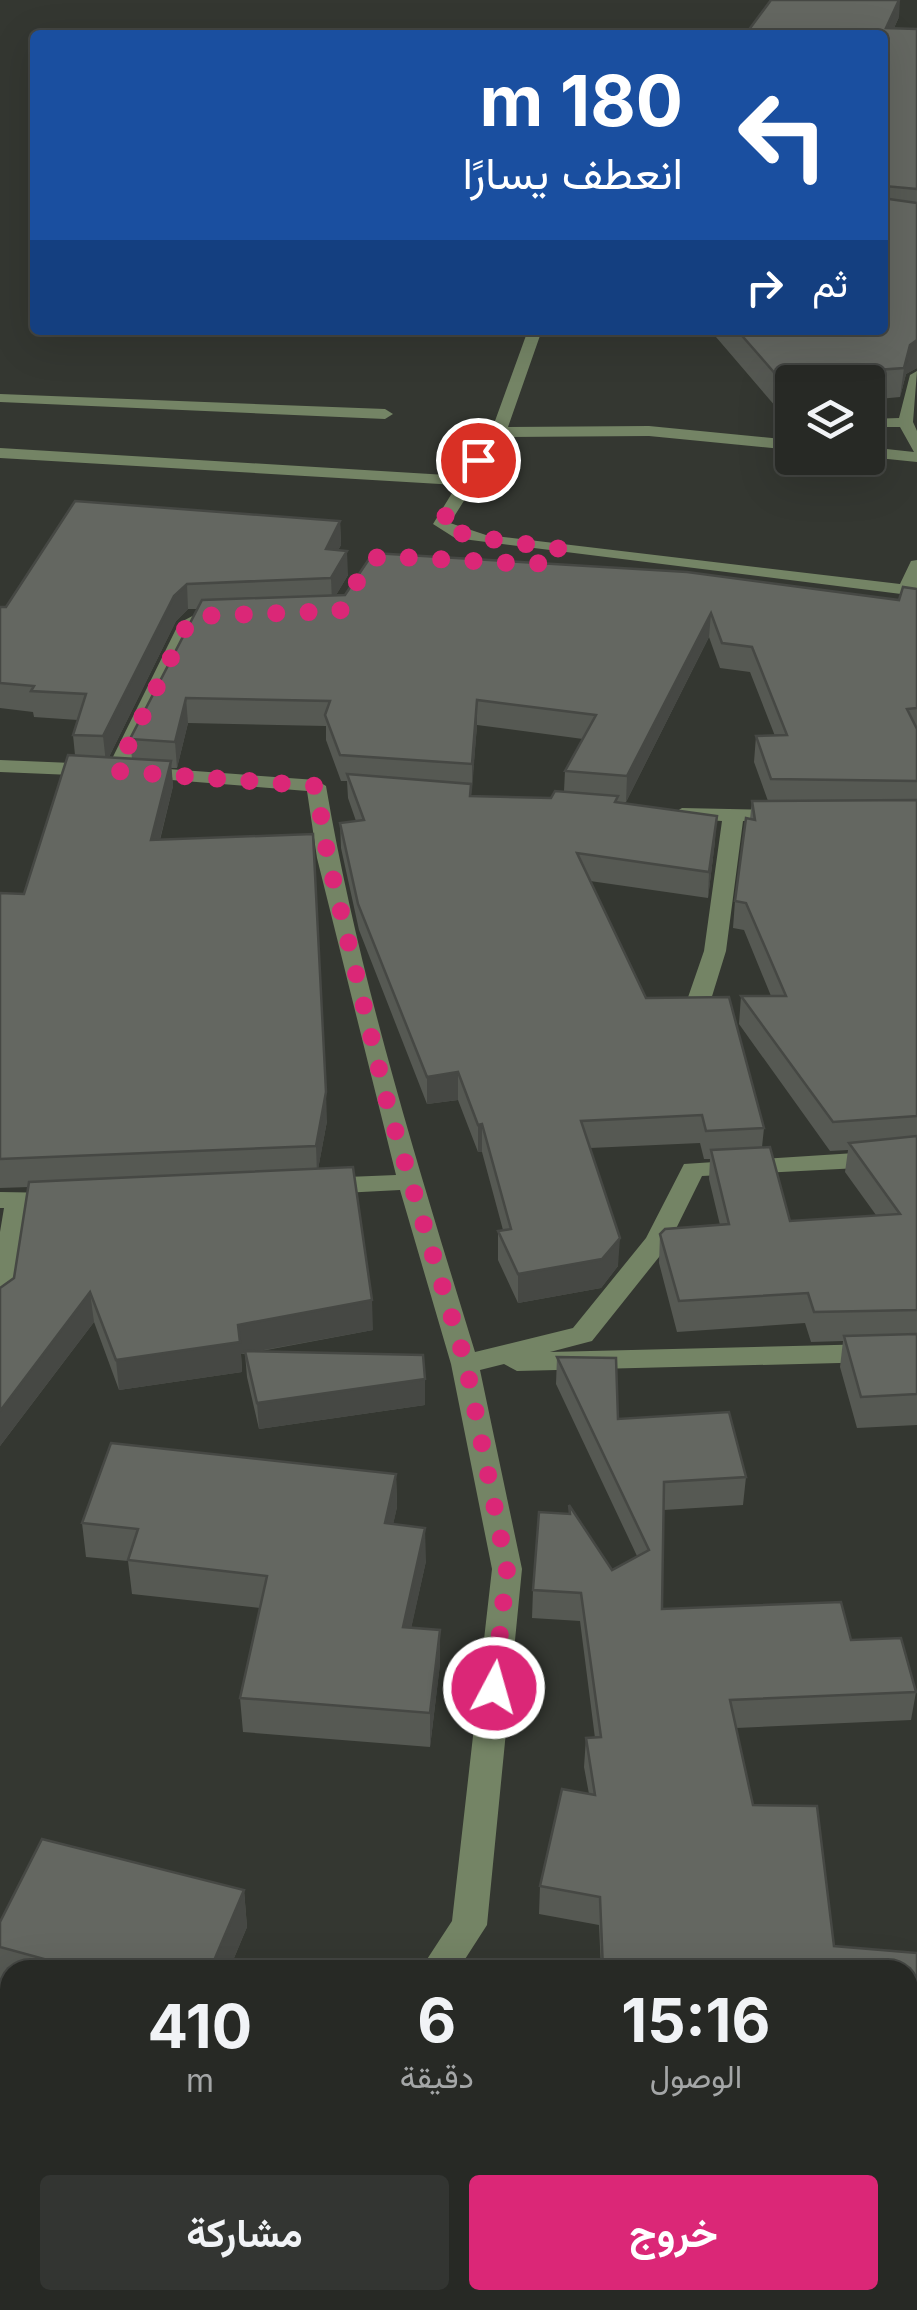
<!DOCTYPE html>
<html lang="ar">
<meta charset="utf-8">
<style>
:root{--surface:#272925;--page:#333532;--text:#f1f3f6;--muted:#a4a6a7;--line:#434542;--accent:#db2777}
body{margin:0;font-family:Inter,Vazirmatn,sans-serif;background:var(--page);color:var(--text);direction:rtl;height:100vh;display:flex;flex-direction:column;font-size:38px;white-space:nowrap}
*{box-sizing:border-box;margin:0}
p{font-size:32px;color:var(--muted)}
.icon{flex:none;width:55px;height:55px;fill:none;stroke:currentColor;stroke-width:2;stroke-linecap:round;stroke-linejoin:round}
.map{position:relative;flex:1;overflow:hidden;direction:ltr}
.side{position:absolute;left:0px;top:1960px;width:918px;height:350px;display:flex;flex-direction:column;background:var(--surface);border-radius:30px 30px 0 0;box-shadow:0 10px 40px #0002,0 0 0 2px var(--line);direction:rtl}
.side>*{flex:none}
.hud{position:absolute;left:30px;top:30px;width:858px;height:305px;border-radius:10px;box-shadow:0 10px 40px #0002,0 0 0 2px var(--line);direction:rtl;background:#1a4fa0;color:#fff;overflow:hidden}
.controls{position:absolute;left:775px;top:365px;display:grid;gap:20px}
.controls a{display:grid;place-items:center;width:110px;height:110px;border-radius:10px;background:var(--surface);box-shadow:0 10px 40px #0002,0 0 0 2px var(--line);font-size:50px}
.pin{position:absolute;display:grid;place-items:center;width:85px;height:85px;color:#fff;margin:-42px;border:5px solid #fff;border-radius:50%;box-shadow:0 2px 10px #0007}
.me{position:absolute;width:110px;margin:-55px;rotate:6deg;stroke-linejoin:round;filter:drop-shadow(0 0 8px #0008)}
.turn{display:flex;align-items:center;gap:35px;height:210px;padding:0 40px;font-size:45px}
.turn .icon{width:130px;height:130px;stroke-width:2.5}
.turn b{display:block;font-size:70px;line-height:85px}
.then{display:flex;align-items:center;height:95px;padding:0 40px;background:#0003;gap:20px;font-size:38px}
.eta{display:flex;justify-content:space-evenly;align-items:center;height:170px;text-align:center}
.eta b{font-size:60px;font-weight:700;line-height:70px}
.button{display:flex;gap:20px;margin-top:auto;padding:20px 40px}
.button a{flex:1;height:115px;border-radius:10px;background:var(--accent);color:#fff;font-size:40px;font-weight:700;line-height:115px;text-align:center}
.button a+a{background:var(--page);color:var(--text)}
.map>svg:first-child{display:block}
.lines{fill:none;stroke-linecap:round;stroke-linejoin:round}
.minor{fill:#748465;fill-rule:evenodd}
.wall{fill:#565953;fill-rule:evenodd}
.shaded-wall{fill:#464844}
.building{fill:#646761;stroke:#464844;stroke-width:2.5}
.route{stroke:#db2777;stroke-width:18;stroke-dasharray:0 32.4}
</style>
<div class="map">
<svg width="917" height="2310" viewBox="0 0 917 2310">
<rect width="100%" height="100%" fill="#343731"/>
<g class="lines">
<g class="minor">
<polygon points="528,330 542,330 508,427 649,426 792,440 792,450 649,436 504,437 450,523 486,535 900,584 911,561 917,560 917,596 455,538 433,524 457,485 0,458 0,448 463,476 491,432"/>
<polygon points="917,371 913,422 917,431 917,462 868,457 868,447 914,452 900,427 868,427 868,419 899,418 910,375"/>
<polygon points="0,394 385,409 393,414 385,419 0,402"/>
<polygon points="204,610 222,609 231,614 195,626 126,771 123,775 109,775 106,771 179,623"/>
<polygon points="0,760 96,764 106,770 96,776 0,772"/>
<path d="M141,767L316,780L326,786C359,979 418,1166 475,1352L573,1328L646,1238L684,1164L917,1149V1165L702,1176L667,1247L592,1341L550,1352L917,1343V1361L517,1371L504,1364L480,1370L522,1569L487,1925L458,1970H420L452,1921L492,1569L451,1364L400,1190L323,1194L310,1186L323,1178L396,1175L317,858L307,791L134,777L131,773Z"/>
<polygon points="682,808 782,810 792,816 782,822 743,821 726,951 709,1006 697,1013 685,1006 704,951 722,821 675,818 672,814"/>
<polygon points="0,1192 59,1193 72,1201 59,1209 30,1208 14,1307 0,1316 0,1232 4,1208 0,1208"/>
<polygon points="183,2300 226,2300 222,2310 179,2310"/>
</g>
</g>
<g class="wall">
<polygon points="899,17 894,28 917,29 917,368 906,374 900,397 868,400 868,382 792,382 792,406 776,407 710,330 882,330 882,35"/>
<polygon points="630,330 683,330 641,337"/>
<path d="M340,521L341,545L338,550L348,575L336,595L899,600L917,589V1425L857,1428L840,1367L843,1341L811,1342L805,1323L677,1332L659,1263L660,1234L720,1225L709,1179L710,1159H704L700,1143L590,1148L618,1266L601,1288L518,1303L498,1260V1231L503,1230L482,1152H478L458,1100L427,1104L359,930L341,848L340,823L356,821L348,798L347,781H341L326,740V726L188,723L177,768H171L173,786L160,840L327,1121L318,1169L373,1330L256,1352L425,1405L259,1429L247,1377L245,1354H241L242,1372L119,1390L94,1322L0,1446V1288L14,1278L29,1187L0,1188V893L24,894L75,755L73,735L78,720L34,717L33,712L0,708V607H6ZM188,609H198L130,739L132,759L109,757L176,621ZM709,637L720,668L750,672L775,736H756L754,762L768,801H752L750,819L735,901L733,928L744,930L771,996H741L739,1024L830,1151L848,1150L845,1172L876,1215L790,1221L762,1147L764,1128L646,998L590,881L708,898L715,841L618,802H626ZM477,725L583,739L565,771L564,791L551,798L471,796Z"/>
<polygon points="557,1357 618,1419 746,1477 743,1505 664,1510 662,1609 851,1640 916,1692 911,1720 736,1728 753,1805 834,1946 917,1953 917,2111 908,2110 908,1970 601,1970 599,1925 539,1914 540,1886 589,1794 584,1767 586,1738 595,1738 580,1621 532,1618 533,1590 569,1514 569,1505 612,1570 637,1556 556,1384"/>
<polygon points="396,1474 397,1507 393,1524 426,1561 411,1628 440,1630 440,1664 430,1747 243,1732 240,1698 260,1608 132,1594 128,1561 86,1557 82,1523"/>
<polygon points="244,1890 247,1927 229,1970 10,1970 10,1985 0,1982 0,1922"/>
<polygon points="908,2156 917,2158 917,2299 908,2297"/>
</g>
<g class="shaded-wall">
<polygon points="899,0 900,0 899,17 884,50 886,28"/>
<polygon points="642,330 683,330 641,337"/>
<polygon points="917,340 917,368 906,374 900,397 904,368 910,345"/>
<polygon points="340,521 341,545 326,574 326,549"/>
<polygon points="347,551 348,575 332,602 331,578"/>
<polygon points="187,584 188,609 176,621 106,763 103,736 174,596"/>
<polygon points="711,613 709,637 626,802 627,776"/>
<polygon points="186,698 188,723 177,768 175,742"/>
<polygon points="477,700 477,725 472,791 472,764"/>
<polygon points="171,761 173,786 153,867 151,840"/>
<polygon points="717,816 715,841 708,898 709,872"/>
<polygon points="458,1072 458,1100 427,1104 427,1077"/>
<polygon points="326,1092 327,1121 317,1175 316,1146"/>
<polygon points="482,1124 482,1152 478,1152 478,1125"/>
<polygon points="620,1238 618,1266 601,1288 518,1303 518,1274"/>
<polygon points="90,1292 94,1322 0,1446 0,1411"/>
<polygon points="372,1300 373,1330 241,1354 242,1372 119,1390 116,1360 238,1325"/>
<polygon points="425,1379 425,1405 259,1429 257,1403"/>
<polygon points="396,1474 397,1507 386,1557 385,1523"/>
<polygon points="425,1528 426,1561 404,1661 403,1627"/>
<polygon points="440,1630 440,1664 430,1747 430,1713"/>
<polygon points="244,1890 247,1927 229,1970 210,1970"/>
</g>
<g class="building">
<polygon points="771,0 899,0 886,28 917,29 917,189 885,186 882,193 882,35 745,35"/>
<polygon points="882,198 917,203 917,340 910,345 904,368 778,377 737,330 882,330"/>
<polygon points="75,501 340,521 326,549 347,551 331,578 187,584 174,596 103,736 73,735 86,694 31,691 34,686 0,683 0,607 6,607"/>
<polygon points="373,553 687,572 899,600 903,587 917,589 917,708 907,709 917,729 917,781 771,779 756,736 787,735 752,647 722,643 711,613 627,776 565,771 596,715 477,700 472,764 340,755 325,715 330,701 186,698 175,742 130,739 202,600 345,595"/>
<polygon points="68,755 171,761 151,840 313,834 326,1092 316,1146 0,1159 0,893 24,894"/>
<polygon points="347,774 471,784 470,796 551,798 555,791 618,796 615,802 717,816 709,872 577,853 646,998 729,997 764,1128 706,1131 702,1115 581,1121 620,1238 602,1259 518,1274 498,1231 511,1229 482,1124 478,1125 458,1072 427,1077 358,904 340,823 364,820"/>
<polygon points="917,800 917,1116 833,1122 741,996 786,996 746,903 735,901 746,818 755,820 752,801"/>
<polygon points="917,1136 917,1310 814,1312 808,1293 679,1301 660,1234 665,1229 729,1224 711,1150 770,1147 790,1221 900,1214 849,1143"/>
<polygon points="353,1167 372,1300 238,1325 240,1342 116,1360 90,1292 0,1411 0,1288 14,1278 29,1182"/>
<polygon points="917,1334 917,1394 861,1397 844,1336"/>
<polygon points="245,1351 423,1355 425,1379 257,1403"/>
<polygon points="557,1357 616,1358 618,1419 729,1412 746,1477 664,1482 662,1609 841,1602 851,1640 901,1638 916,1692 730,1700 753,1805 817,1806 834,1946 917,1953 917,2083 908,2082 908,1970 603,1970 600,1897 540,1886 562,1789 595,1795 586,1738 601,1737 581,1593 533,1590 539,1512 570,1514 569,1505 612,1570 649,1550"/>
<polygon points="111,1443 396,1474 385,1523 425,1528 403,1627 440,1630 430,1713 240,1698 267,1576 128,1560 138,1529 82,1523"/>
<polygon points="42,1839 244,1890 210,1970 56,1970 59,1963 0,1947 0,1922"/>
<polygon points="908,2156 917,2158 917,2273 908,2271"/>
<polygon points="433,2300 684,2300 686,2310 433,2310"/>
<polygon points="729,2300 828,2300 825,2310 726,2310"/>
</g>
<g class="lines">
<polyline class="route" points="478,460 441,524 468,536 562,549 543,563 530,564 379,556 367,565 340,611 198,616 188,623 116,771 316,786 328,858 389,1110 466,1364 507,1569 494,1688"/>
</g>
</svg>
<div class="controls">
<a><svg class="icon" aria-label="layers" viewBox="0 0 24 24"><path d="M12 4l9 5-9 5-9-5zM3 14l9 5 9-5"/></svg></a>
</div>
<div class="pin" style="left:478px;top:460px;background:#d93025"><svg class="icon" aria-label="arrive" viewBox="0 0 24 24"><path d="M6 21V4h12l-3 4 3 4H6"/></svg></div>
<svg class="me" style="left:494px;top:1688px" viewBox="-20 -20 40 40"><circle r="17" fill="#db2777" stroke="#fff" stroke-width="3"/><path d="M0-11L8 9 0 5-8 9z" fill="#fff"/></svg>
<div class="hud">
<div class="turn"><svg class="icon" aria-label="left" viewBox="0 0 24 24"><path d="M17 20v-9H6M10 6l-5 5 5 5"/></svg><div><b>180 m</b>انعطف يسارًا</div></div>
<div class="then">ثم<svg class="icon" aria-label="right" viewBox="0 0 24 24"><path d="M7 20v-9h11M14 6l5 5-5 5"/></svg></div>
</div>
<section class="side">
<div class="eta">
<div><b>15:16</b><p>الوصول</p></div>
<div><b>6</b><p>دقيقة</p></div>
<div><b>410</b><p>m</p></div>
</div>
<div class="button"><a>خروج</a><a>مشاركة</a></div>
</section>
</div>
